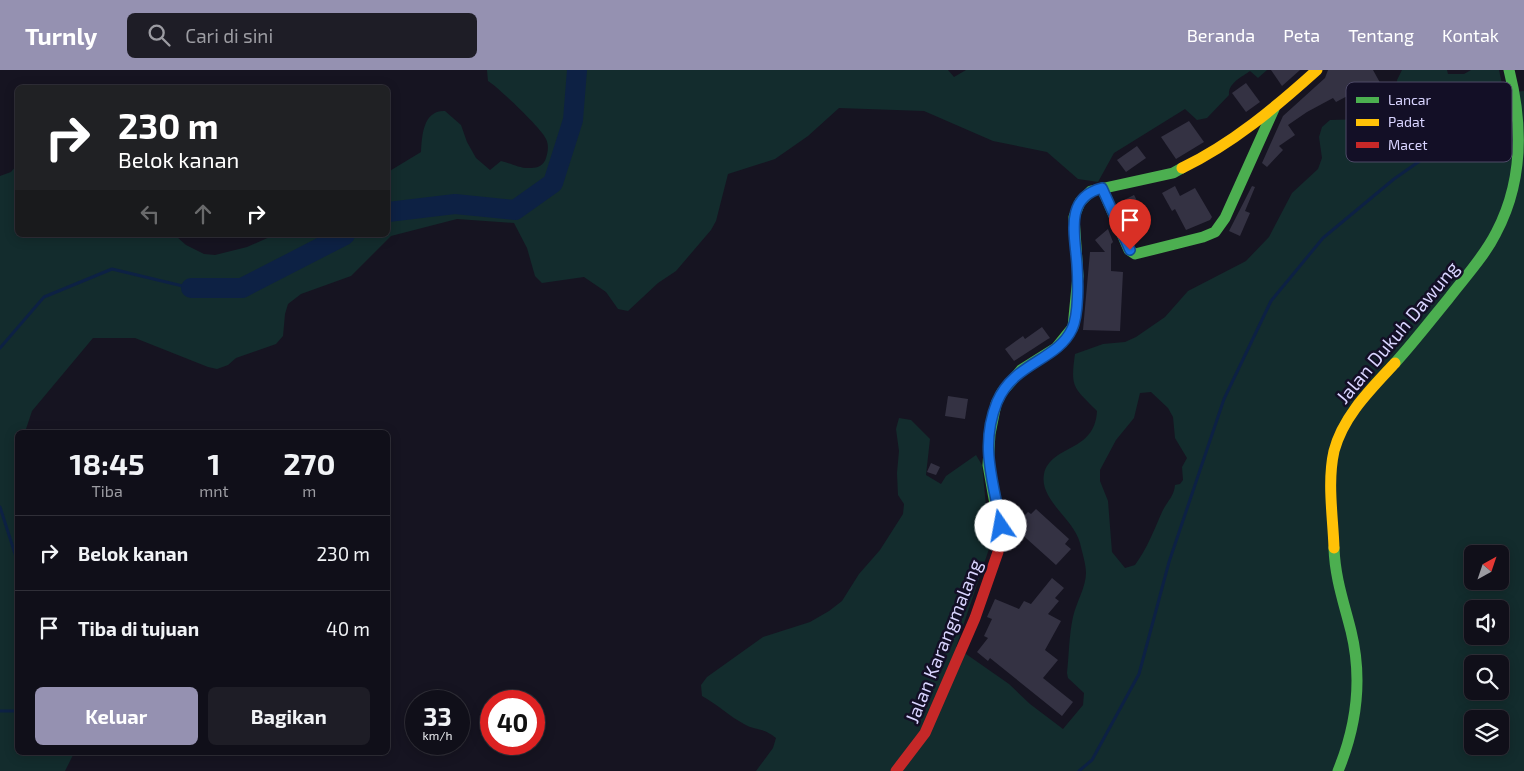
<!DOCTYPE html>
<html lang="id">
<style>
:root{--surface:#100f19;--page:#1e1d26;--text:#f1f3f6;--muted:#9c9ca2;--line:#302f38;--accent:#9591b1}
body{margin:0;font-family:"Exo 2",sans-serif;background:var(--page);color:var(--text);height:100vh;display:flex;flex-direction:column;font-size:19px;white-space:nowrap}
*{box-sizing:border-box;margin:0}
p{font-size:16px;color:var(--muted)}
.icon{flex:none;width:28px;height:28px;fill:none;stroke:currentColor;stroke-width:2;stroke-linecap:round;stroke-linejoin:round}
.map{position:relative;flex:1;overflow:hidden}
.drawer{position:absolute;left:15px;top:360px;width:375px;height:325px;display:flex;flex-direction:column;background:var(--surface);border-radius:8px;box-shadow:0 2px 12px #0003,0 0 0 1px var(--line)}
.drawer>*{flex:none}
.top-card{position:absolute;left:15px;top:15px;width:375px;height:152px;border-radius:8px;box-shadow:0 2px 12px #0003,0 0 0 1px var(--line);background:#202124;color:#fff;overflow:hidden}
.needle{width:32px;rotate:40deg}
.buttons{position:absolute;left:1464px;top:475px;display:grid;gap:10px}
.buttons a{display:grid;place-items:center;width:45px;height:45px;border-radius:8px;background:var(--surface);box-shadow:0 2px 12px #0003,0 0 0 1px var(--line);font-size:25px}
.speed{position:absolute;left:405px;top:620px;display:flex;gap:10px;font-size:25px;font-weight:700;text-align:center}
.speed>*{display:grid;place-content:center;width:65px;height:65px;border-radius:50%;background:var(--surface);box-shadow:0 2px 12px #0003,0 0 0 1px var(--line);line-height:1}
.speed small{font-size:12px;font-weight:400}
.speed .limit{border:8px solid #d22;background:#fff;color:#111}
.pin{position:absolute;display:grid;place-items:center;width:42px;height:42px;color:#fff;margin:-51px -21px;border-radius:50% 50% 50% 0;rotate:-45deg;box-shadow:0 0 5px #0007}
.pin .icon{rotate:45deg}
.me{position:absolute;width:55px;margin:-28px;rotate:348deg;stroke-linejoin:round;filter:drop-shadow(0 0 4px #0008)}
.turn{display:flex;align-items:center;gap:18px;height:105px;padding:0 20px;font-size:22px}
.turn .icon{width:65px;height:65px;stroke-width:2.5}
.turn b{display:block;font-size:35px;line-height:42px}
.lanes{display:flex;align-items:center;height:48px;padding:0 20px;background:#0003;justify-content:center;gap:25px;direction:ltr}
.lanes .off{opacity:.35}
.eta{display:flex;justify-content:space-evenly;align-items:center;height:85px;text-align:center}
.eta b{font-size:30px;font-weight:700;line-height:35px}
.cta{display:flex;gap:10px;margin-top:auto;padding:10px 20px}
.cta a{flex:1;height:58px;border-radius:8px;background:var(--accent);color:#fff;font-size:20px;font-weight:700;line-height:58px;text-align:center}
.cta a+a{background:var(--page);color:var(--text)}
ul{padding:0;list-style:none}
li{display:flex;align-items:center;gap:15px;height:75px;padding:0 20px;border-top:1px solid var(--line)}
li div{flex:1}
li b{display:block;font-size:19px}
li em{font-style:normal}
header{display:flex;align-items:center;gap:30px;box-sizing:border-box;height:70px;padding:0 25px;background:var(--accent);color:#fff}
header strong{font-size:24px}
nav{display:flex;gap:28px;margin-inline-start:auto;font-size:18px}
.search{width:350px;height:45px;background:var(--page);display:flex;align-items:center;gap:12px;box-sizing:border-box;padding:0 18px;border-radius:8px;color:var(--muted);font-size:19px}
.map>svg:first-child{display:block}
.green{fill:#132c2d;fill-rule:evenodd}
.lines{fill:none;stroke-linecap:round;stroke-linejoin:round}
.stream{stroke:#0d2144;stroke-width:3}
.river{stroke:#0d2144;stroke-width:20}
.building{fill:#343243}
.fast{stroke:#4caf50;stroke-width:11}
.slow{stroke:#ffc107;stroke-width:11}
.jam{stroke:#c62828;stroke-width:11}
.route-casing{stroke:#114b97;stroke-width:12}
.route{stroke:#1a73e8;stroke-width:9}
.labels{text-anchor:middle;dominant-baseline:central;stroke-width:5;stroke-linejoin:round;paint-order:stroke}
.street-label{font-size:19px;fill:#d9d4ff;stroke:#130f26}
.key{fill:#130f26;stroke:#4e4a67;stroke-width:1}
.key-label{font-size:14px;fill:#d9d4ff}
</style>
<header>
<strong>Turnly</strong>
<div class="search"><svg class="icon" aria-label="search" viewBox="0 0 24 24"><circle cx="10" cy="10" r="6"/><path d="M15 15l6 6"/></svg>Cari di sini</div>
<nav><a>Beranda</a><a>Peta</a><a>Tentang</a><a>Kontak</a></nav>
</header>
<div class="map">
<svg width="1524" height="701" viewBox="0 0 1524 701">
<rect width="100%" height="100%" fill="#161421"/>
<g class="green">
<path d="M487,0H948L954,7L966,0H1267L1258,8L1250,1C1242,7 1228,13 1229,25L1207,48L1197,50L1185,39L1114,83L1098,112L1078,109L1047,82L993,71L924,41L839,38L808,66L775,89L728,104L716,151L711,160L676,201L658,213L628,241L618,239L606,222L584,207L542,213L535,206L527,178L514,153L457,149L391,166L351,206L301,224L288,234L285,244L283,266L276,274L236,288L228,295L217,299L208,297L135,268H93L32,341L25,362H18V682L74,683L65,701H0V106L11,102L17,95L18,165H166L177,167L186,175L204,184L215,185L247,177L274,165H388V102L421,82C422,66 423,40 445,41L461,55L467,72L476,88L490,100L501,91C511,93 520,99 531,98C538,98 544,95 546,88C548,82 549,75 546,69C543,60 497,16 488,11Z"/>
<path d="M1402,0H1447L1448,4H1464L1471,0H1499L1504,23L1524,21V701H756L773,678L776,668C763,657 756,661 744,654C729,646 717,634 702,626L701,615L707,607L763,567L810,552L829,541L842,531L859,504L880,480L903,444L904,434L898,425L897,403L899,381L896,359L899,348L911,350L930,369L926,405L941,414L946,406L976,385L982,395L990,476L956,577L1009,614L1030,634L1063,659L1083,635L1084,623L1068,608L1067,603C1069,585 1069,565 1073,547C1076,533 1086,517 1086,503C1086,494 1082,482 1080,473C1074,449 1039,430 1044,404C1051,374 1095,383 1097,341C1074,317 1070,319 1075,284L1103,274L1125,272L1136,267L1165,247L1188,221L1246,191L1269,167L1292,123L1318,99L1322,88L1319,67L1322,57L1330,50L1366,49L1389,38L1398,29L1397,10ZM1151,322L1168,338L1173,347L1175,368L1187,388L1182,397L1183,410L1180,414L1175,415C1174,427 1167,431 1162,442C1154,460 1147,479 1135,495L1125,498L1112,482L1108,431L1100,411V400L1116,370L1134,348L1140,323ZM1472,484H1500V511H1472ZM1472,539H1500V566H1472ZM1472,594H1500V621H1472ZM1472,649H1500V676H1472Z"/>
</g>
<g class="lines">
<g class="stream">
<polyline points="0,278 44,227 112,199 191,218"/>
<polyline points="0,437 18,493"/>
<polyline points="0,641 18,641"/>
<polyline points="1079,701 1092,690 1139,604 1169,492 1224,329 1271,231 1323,168 1394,109 1484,46 1509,33"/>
</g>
<g class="river">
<polyline points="388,142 455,134 515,140 553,113 573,50 577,0"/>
<polyline points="191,218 242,218 345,165"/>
</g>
</g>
<g class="building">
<polygon points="1271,0 1300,0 1282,16"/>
<polygon points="1328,0 1373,0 1388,27 1365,39 1355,22 1336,32 1333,28 1307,42 1288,55 1295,65 1279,76 1283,80 1267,97 1262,93 1283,46 1325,8"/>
<polygon points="1246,13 1260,32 1246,42 1232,23"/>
<polygon points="1189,51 1204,72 1176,89 1161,67"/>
<polygon points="1137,76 1146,88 1126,102 1117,90"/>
<polygon points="1175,116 1180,126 1195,118 1212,147 1210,150 1186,160 1175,139 1172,141 1162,123"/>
<polygon points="1252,116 1255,117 1245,141 1250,143 1240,166 1229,161"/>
<polygon points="1134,125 1141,138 1127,146 1120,132"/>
<polygon points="1108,159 1113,172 1111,174 1111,201 1123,202 1120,261 1083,260 1090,182 1105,182 1095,170"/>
<polygon points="1042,257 1050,268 1048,269 1014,291 1005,279 1023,266 1025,269"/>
<polygon points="948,326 968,329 965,349 945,346"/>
<polygon points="931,393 940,397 936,405 927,402"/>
<polygon points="1036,439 1069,469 1065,474 1071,479 1056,495 1017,460 1020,455 1017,453 1028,442 1031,444"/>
<polygon points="1052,508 1064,518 1055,528 1059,531 1048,544 1061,551 1045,580 1058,590 1043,608 1073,632 1062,646 990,588 988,591 977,582 988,568 984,566 992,549 987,547 995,529 1019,539 1024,531 1031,534"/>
</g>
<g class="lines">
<g class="fast">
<polyline points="1102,118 1129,180 1135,184 1203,167 1215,162 1225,148 1274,39"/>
<path d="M1395,293C1414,272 1431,250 1449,228C1465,207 1484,187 1496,163C1523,112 1523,55 1509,0"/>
<polyline points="1000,462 988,395 990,364 996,334 1002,322 1021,300 1056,278 1073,257 1078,206 1074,147 1080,132 1091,121 1173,103 1182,98"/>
<path d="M1334,478C1335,508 1344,533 1351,561C1363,610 1357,655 1338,701"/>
</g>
<g class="slow">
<path d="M1182,98C1232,74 1276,37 1317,0"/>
<path d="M1334,478C1333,447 1327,412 1334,381C1343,346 1371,319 1395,293"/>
</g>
<polyline class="jam" points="896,701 925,663 975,548 998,482 1000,462"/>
</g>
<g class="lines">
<defs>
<path id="route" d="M1001,456C994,412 979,377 997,332C1014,292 1057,291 1072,259C1079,245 1078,210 1077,195C1075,164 1064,128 1102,118L1130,180"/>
</defs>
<use href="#route" class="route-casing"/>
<use href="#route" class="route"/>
</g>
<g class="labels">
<g class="street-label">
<text transform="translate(1397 262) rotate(-50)">Jalan Dukuh Dawung</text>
<text transform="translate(943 571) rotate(-68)">Jalan Karangmalang</text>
</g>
</g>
<rect x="1346" y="12" width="166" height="80" rx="8" class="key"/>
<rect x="1356" y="27" width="23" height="6" fill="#4caf50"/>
<rect x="1356" y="49" width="23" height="7" fill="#ffc107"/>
<rect x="1356" y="72" width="23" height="6" fill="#c62828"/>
<g class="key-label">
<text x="1388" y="35">Lancar</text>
<text x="1388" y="57">Padat</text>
<text x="1388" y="80">Macet</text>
</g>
</svg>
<div class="buttons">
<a><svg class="needle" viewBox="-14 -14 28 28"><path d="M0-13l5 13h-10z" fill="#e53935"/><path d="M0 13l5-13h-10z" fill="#9c9ca2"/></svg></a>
<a><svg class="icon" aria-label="sound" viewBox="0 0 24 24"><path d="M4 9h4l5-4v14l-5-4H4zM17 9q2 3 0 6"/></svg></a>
<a><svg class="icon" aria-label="search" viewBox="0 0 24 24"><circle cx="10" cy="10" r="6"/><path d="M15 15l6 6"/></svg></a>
<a><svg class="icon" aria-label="layers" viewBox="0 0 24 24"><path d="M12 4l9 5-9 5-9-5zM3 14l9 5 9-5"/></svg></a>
</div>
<div class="speed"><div>33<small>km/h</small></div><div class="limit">40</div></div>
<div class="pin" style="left:1130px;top:180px;background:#d93025"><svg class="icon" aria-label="arrive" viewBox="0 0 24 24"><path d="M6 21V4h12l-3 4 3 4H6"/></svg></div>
<svg class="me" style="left:1001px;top:456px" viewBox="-20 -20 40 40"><circle r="19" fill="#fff"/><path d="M0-13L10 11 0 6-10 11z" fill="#1a73e8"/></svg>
<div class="top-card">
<div class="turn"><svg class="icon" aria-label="right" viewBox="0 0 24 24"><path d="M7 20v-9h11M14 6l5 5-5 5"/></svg><div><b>230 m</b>Belok kanan</div></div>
<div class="lanes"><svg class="icon off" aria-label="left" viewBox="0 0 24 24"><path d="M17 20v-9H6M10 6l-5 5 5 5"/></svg><svg class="icon off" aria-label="ahead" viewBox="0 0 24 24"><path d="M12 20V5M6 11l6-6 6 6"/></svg><svg class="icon" aria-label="right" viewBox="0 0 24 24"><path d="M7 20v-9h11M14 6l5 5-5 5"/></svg></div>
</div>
<section class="drawer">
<div class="eta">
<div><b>18:45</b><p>Tiba</p></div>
<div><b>1</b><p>mnt</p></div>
<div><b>270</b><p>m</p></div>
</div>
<ul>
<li><svg class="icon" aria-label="right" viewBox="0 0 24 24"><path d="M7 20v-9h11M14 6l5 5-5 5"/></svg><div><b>Belok kanan</b></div><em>230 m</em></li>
<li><svg class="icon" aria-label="arrive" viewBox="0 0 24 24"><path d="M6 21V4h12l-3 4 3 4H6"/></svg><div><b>Tiba di tujuan</b></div><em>40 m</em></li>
</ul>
<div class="cta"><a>Keluar</a><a>Bagikan</a></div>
</section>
</div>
